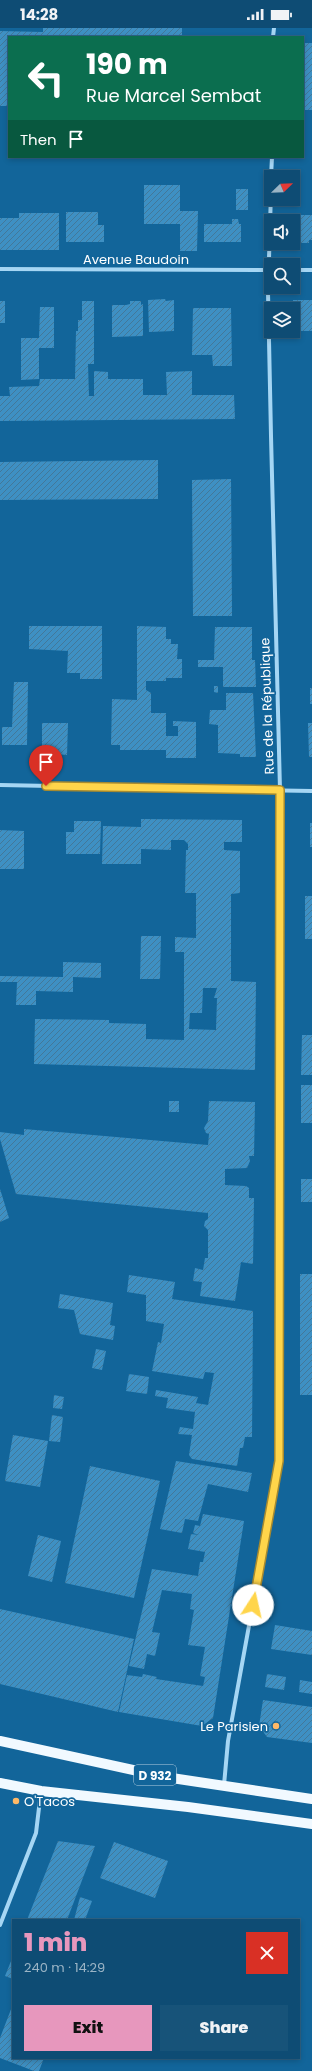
<!DOCTYPE html>
<meta charset="utf-8">
<style>
:root{--surface:#0e4c74;--page:#175379;--text:#f1f3f6;--muted:#9bb4c5;--line:#2e6386;--accent:#e797bd}
body{margin:0;font-family:Poppins,sans-serif;background:var(--page);color:var(--text);height:100vh;display:flex;flex-direction:column;font-size:15px;white-space:nowrap}
*{box-sizing:border-box;margin:0}
p{font-size:13px;color:var(--muted)}
.icon{flex:none;width:22px;height:22px;fill:none;stroke:currentColor;stroke-width:2;stroke-linecap:round;stroke-linejoin:round}
.map{position:relative;flex:1;overflow:hidden}
.drawer{position:absolute;left:12px;top:1891px;width:288px;height:140px;display:flex;flex-direction:column;background:var(--surface);border-radius:0px;box-shadow:0 2px 6px #0003,0 0 0 1px var(--line)}
.drawer>*{flex:none}
.banner{position:absolute;left:8px;top:8px;width:296px;height:122px;border-radius:0px;box-shadow:0 2px 6px #0003,0 0 0 1px var(--line);background:#0b6e4f;color:#fff;overflow:hidden}
.needle{width:26px;rotate:67deg}
.controls{position:absolute;left:264px;top:142px;display:grid;gap:8px}
.controls a{display:grid;place-items:center;width:36px;height:36px;border-radius:0px;background:var(--surface);box-shadow:0 2px 6px #0003,0 0 0 1px var(--line);font-size:20px}
.pin{position:absolute;display:grid;place-items:center;width:34px;height:34px;color:#fff;margin:-41px -17px;border-radius:50% 50% 50% 0;rotate:-45deg;box-shadow:0 0 4px #0007}
.pin .icon{rotate:45deg}
.me{position:absolute;width:44px;margin:-22px;rotate:10deg;stroke-linejoin:round;filter:drop-shadow(0 0 3px #0008)}
.turn{display:flex;align-items:center;gap:14px;height:84px;padding:0 12px;font-size:18px}
.turn .icon{width:52px;height:52px;stroke-width:2.5}
.turn b{display:block;font-size:28px;line-height:34px}
.then{display:flex;align-items:center;height:38px;padding:0 12px;background:#0003;gap:8px;font-size:15px}
.round{display:grid;place-items:center;flex:none;width:42px;height:42px;border-radius:0px;background:var(--page)}
.overview{display:flex;align-items:center;justify-content:space-between;height:68px;padding:0 12px}
h1{font-size:24px;font-weight:800;line-height:30px;color:var(--accent)}
.action{display:flex;gap:8px;margin-top:auto;padding:8px 12px}
.action a{flex:1;height:46px;border-radius:0px;background:var(--accent);color:#111;font-size:16px;font-weight:800;line-height:46px;text-align:center}
.action a+a{background:var(--page);color:var(--text)}
.status{display:flex;justify-content:space-between;align-items:center;height:28px;padding:0 20px;background:var(--surface);direction:ltr}
.status svg{height:11px;fill:currentColor}
.map>svg:first-child{display:block}
.building{fill:url(#building-hatch);fill-rule:evenodd}
.lines{fill:none;stroke-linecap:round;stroke-linejoin:round}
.street{stroke:#a5d6f4;stroke-width:4}
.primary{stroke:#f1f9ff;stroke-width:10}
.route-casing{stroke:#a68a30;stroke-width:10}
.route{stroke:#ffd54a;stroke-width:7}
.poi-dot{fill:#ffb967;stroke:#12659a;stroke-width:1.5}
.labels{text-anchor:middle;dominant-baseline:central;stroke-width:3.5;stroke-linejoin:round;paint-order:stroke}
.shield{fill:#12659a;stroke:#b8d1e1;stroke-width:1}
.shield-label{font-size:12px;font-weight:bold;fill:#fff}
.street-label{font-size:13px;fill:#fff;stroke:#12659a}
.poi-label{font-size:13px;fill:#fff;stroke:#12659a;text-anchor:end}
</style>
<div class="status"><b>14:28</b><svg viewBox="0 0 49 12"><path d="M0 12V9h3v3zM5 12V6h3v6zM10 12V3h3v9zM15 12V0h3v12zM26 1h20v11H26zM47 4h2v5h-2z"/></svg></div>
<div class="map">
<svg width="312" height="2043" viewBox="0 0 312 2043">
<defs>
<pattern id="building-hatch" width="6" height="6" patternUnits="userSpaceOnUse"><rect width="6" height="6" fill="#3e90c3"/><path d="M-1 1l2-2M0 6l6-6M5 7l2-2" fill="none" stroke="#437899"/></pattern>
</defs>
<rect width="100%" height="100%" fill="#12659a"/>
<g class="building">
<polygon points="43,0 182,0 182,9 9,9 9,78 0,78 0,3 43,4"/>
<rect x="303" y="15" width="9" height="67"/>
<polygon points="144,157 180,157 180,183 198,183 197,223 180,223 180,196 144,196"/>
<rect x="236" y="161" width="12" height="21"/>
<polygon points="66,184 98,184 98,197 104,197 104,214 66,214"/>
<polygon points="19,185 59,185 59,222 0,222 0,190 19,190"/>
<polygon points="292,187 312,187 312,212 309,212 309,215 293,215"/>
<polygon points="232,191 238,191 239,196 241,196 241,214 204,214 204,196 232,196"/>
<polygon points="165,271 166,273 174,272 174,303 149,304 148,272"/>
<rect x="293" y="272" width="19" height="31"/>
<rect x="0" y="273" width="5" height="22"/>
<polygon points="82,273 94,273 94,336 88,336 89,368 94,368 94,343 108,344 108,351 143,351 143,367 167,367 166,344 192,343 192,367 234,367 235,391 0,393 0,368 10,368 9,359 39,358 40,351 75,351 76,303 78,303 78,292 82,292"/>
<polygon points="130,273 141,273 141,277 143,276 143,308 112,309 112,277 126,277 130,276"/>
<polygon points="40,279 54,279 54,320 39,320 39,351 21,352 21,310 39,310"/>
<polygon points="193,280 231,280 232,338 213,338 212,327 192,327"/>
<polygon points="158,432 158,471 0,472 0,434"/>
<polygon points="231,451 232,588 193,588 192,452"/>
<polygon points="29,598 102,598 102,651 80,651 80,645 67,645 68,623 29,621"/>
<polygon points="137,598 166,599 166,611 171,611 171,616 178,616 177,631 182,631 182,650 166,650 166,653 146,653 146,662 151,665 151,685 166,685 166,708 178,708 178,698 173,698 173,693 196,694 196,730 166,730 166,722 120,722 120,717 111,717 112,671 137,672"/>
<polygon points="215,599 252,599 252,632 255,632 256,659 223,659 223,639 198,639 198,632 214,632"/>
<polygon points="14,654 28,654 27,717 2,717 2,699 12,699"/>
<polygon points="214,658 218,658 218,665 214,664"/>
<rect x="310" y="660" width="2" height="16"/>
<polygon points="226,665 253,665 256,729 240,729 240,726 218,725 218,697 209,696 210,682 226,682"/>
<polygon points="42,695 68,695 67,727 42,725"/>
<polygon points="308,695 312,695 312,729 309,729"/>
<path d="M141,791L242,792V814H224V822L240,823V865L231,866V953L256,954L255,1042L34,1036L35,991L109,992V995L146,996V1011L184,1012V924H175V909L196,910V865H185L186,822H188V816L184,812H171V822L141,821V836H102L103,798L141,799ZM203,960H217L214,970H217L216,1002L189,1001L190,985H202Z"/>
<polygon points="74,793 101,793 100,826 66,826 66,804 74,804"/>
<rect x="310" y="795" width="2" height="24"/>
<polygon points="0,802 24,803 24,841 0,841"/>
<rect x="305" y="868" width="7" height="43"/>
<polygon points="141,908 161,908 160,951 140,951"/>
<polygon points="63,934 101,935 101,950 73,949 73,964 36,963 36,977 16,977 17,954 0,954 0,948 63,949"/>
<polygon points="302,1007 312,1007 312,1047 301,1047"/>
<rect x="301" y="1057" width="11" height="38"/>
<rect x="169" y="1073" width="10" height="11"/>
<polygon points="209,1073 255,1074 254,1128 249,1128 250,1133 247,1140 225,1141 225,1157 246,1158 249,1160 249,1170 254,1170 253,1236 241,1234 235,1273 200,1268 202,1254 193,1253 195,1240 203,1242 205,1230 208,1230 208,1202 204,1198 205,1193 208,1191 208,1185 16,1166 0,1111 0,1104 24,1107 24,1101 208,1117 209,1106 206,1105 204,1100 208,1093"/>
<rect x="301" y="1151" width="11" height="23"/>
<polygon points="0,1161 9,1190 0,1194"/>
<rect x="300" y="1246" width="12" height="121"/>
<polygon points="129,1247 175,1254 172,1271 253,1283 252,1409 245,1409 243,1420 240,1420 237,1438 192,1431 189,1427 192,1407 178,1406 180,1399 193,1401 195,1384 166,1380 168,1370 155,1368 156,1362 198,1369 196,1375 208,1377 214,1345 205,1344 203,1351 152,1343 158,1314 161,1315 164,1296 146,1293 146,1267 127,1264"/>
<polygon points="60,1266 113,1275 110,1297 115,1298 113,1312 80,1306 74,1282 58,1280"/>
<polygon points="96,1321 106,1323 102,1342 92,1340"/>
<polygon points="129,1346 149,1349 147,1366 126,1363"/>
<polygon points="54,1367 64,1369 62,1381 53,1380"/>
<polygon points="52,1387 63,1389 60,1414 49,1413"/>
<polygon points="13,1407 48,1413 40,1459 5,1453"/>
<polygon points="176,1433 252,1445 248,1464 208,1456 198,1493 185,1491 182,1505 160,1501"/>
<polygon points="90,1438 160,1453 134,1570 65,1555"/>
<polygon points="203,1486 244,1493 213,1690 202,1698 119,1684 127,1647 142,1649 143,1646 157,1649 156,1651 203,1658 205,1649 200,1648 205,1619 188,1617 194,1582 190,1581 192,1566 162,1562 152,1604 160,1605 155,1628 147,1626 144,1641 129,1638 152,1541 198,1548 200,1534 203,1534 205,1524 188,1521 191,1506 199,1507 193,1505 195,1497 200,1498"/>
<polygon points="38,1507 61,1513 52,1554 28,1548"/>
<polygon points="0,1581 134,1611 118,1684 0,1656"/>
<polygon points="275,1597 312,1603 312,1627 271,1621"/>
<polygon points="267,1646 286,1649 284,1662 265,1659"/>
<polygon points="300,1652 312,1654 312,1666 299,1664"/>
<polygon points="263,1672 312,1679 312,1715 267,1709 259,1698"/>
<polygon points="58,1813 95,1818 67,1892 27,1892"/>
<polygon points="114,1814 168,1833 155,1870 100,1850"/>
<polygon points="80,1869 92,1873 85,1892 74,1892"/>
<polygon points="13,1928 13,1951 5,1948"/>
<polygon points="13,1976 13,2030 44,2030 39,2043 34,2043 0,2030 0,2010"/>
</g>
<g class="lines">
<g class="street">
<polyline points="273,9 274,0"/>
<polyline points="271,149 272,129"/>
<polyline points="0,241 271,242"/>
<polyline points="293,242 312,242"/>
<polyline points="0,757 312,763"/>
<polyline points="224,1757 228,1713 279,1433 280,762 271,408 268,264 271,164"/>
<polyline points="0,1897 36,1805 41,1763"/>
</g>
<g class="primary">
<polyline points="0,1713 165,1749 312,1771"/>
<polyline points="0,1755 41,1763 188,1779 312,1796"/>
</g>
</g>
<g class="lines">
<defs>
<polyline id="route" points="46,758 280,762 279,1433 253,1577"/>
</defs>
<use href="#route" class="route-casing"/>
<use href="#route" class="route"/>
</g>
<g class="poi-dot">
<circle cx="276" cy="1698" r="4"/>
<circle cx="16" cy="1773" r="4"/>
</g>
<g class="labels">
<rect class="shield" x="134" y="1737" width="42" height="20" rx="3"/>
<g class="shield-label">
<text x="155" y="1747">D 932</text>
</g>
<g class="street-label">
<text x="136" y="231">Avenue Baudoin</text>
<text transform="translate(267 678) rotate(-92)">Rue de la République</text>
</g>
<g class="poi-label">
<text x="268" y="1698">Le Parisien</text>
<text x="24" y="1773" text-anchor="start">O'Tacos</text>
</g>
</g>
</svg>
<div class="controls">
<a><svg class="needle" viewBox="-14 -14 28 28"><path d="M0-13l5 13h-10z" fill="#e53935"/><path d="M0 13l5-13h-10z" fill="#9bb4c5"/></svg></a>
<a><svg class="icon" aria-label="sound" viewBox="0 0 24 24"><path d="M4 9h4l5-4v14l-5-4H4zM17 9q2 3 0 6"/></svg></a>
<a><svg class="icon" aria-label="search" viewBox="0 0 24 24"><circle cx="10" cy="10" r="6"/><path d="M15 15l6 6"/></svg></a>
<a><svg class="icon" aria-label="layers" viewBox="0 0 24 24"><path d="M12 4l9 5-9 5-9-5zM3 14l9 5 9-5"/></svg></a>
</div>
<div class="pin" style="left:46px;top:758px;background:#d93025"><svg class="icon" aria-label="arrive" viewBox="0 0 24 24"><path d="M6 21V4h12l-3 4 3 4H6"/></svg></div>
<svg class="me" style="left:253px;top:1577px" viewBox="-20 -20 40 40"><circle r="19" fill="#fff"/><path d="M0-13L10 11 0 6-10 11z" fill="#ffd54a"/></svg>
<div class="banner">
<div class="turn"><svg class="icon" aria-label="left" viewBox="0 0 24 24"><path d="M17 20v-9H6M10 6l-5 5 5 5"/></svg><div><b>190 m</b>Rue Marcel Sembat</div></div>
<div class="then">Then<svg class="icon" aria-label="arrive" viewBox="0 0 24 24"><path d="M6 21V4h12l-3 4 3 4H6"/></svg></div>
</div>
<section class="drawer">
<div class="overview"><div><h1>1 min</h1><p>240 m · 14:29</p></div><a class="round" style="background:#d93025;color:#fff"><svg class="icon" aria-label="close" viewBox="0 0 24 24"><path d="M6 6l12 12M18 6L6 18"/></svg></a></div>
<div class="action"><a>Exit</a><a>Share</a></div>
</section>
</div>
